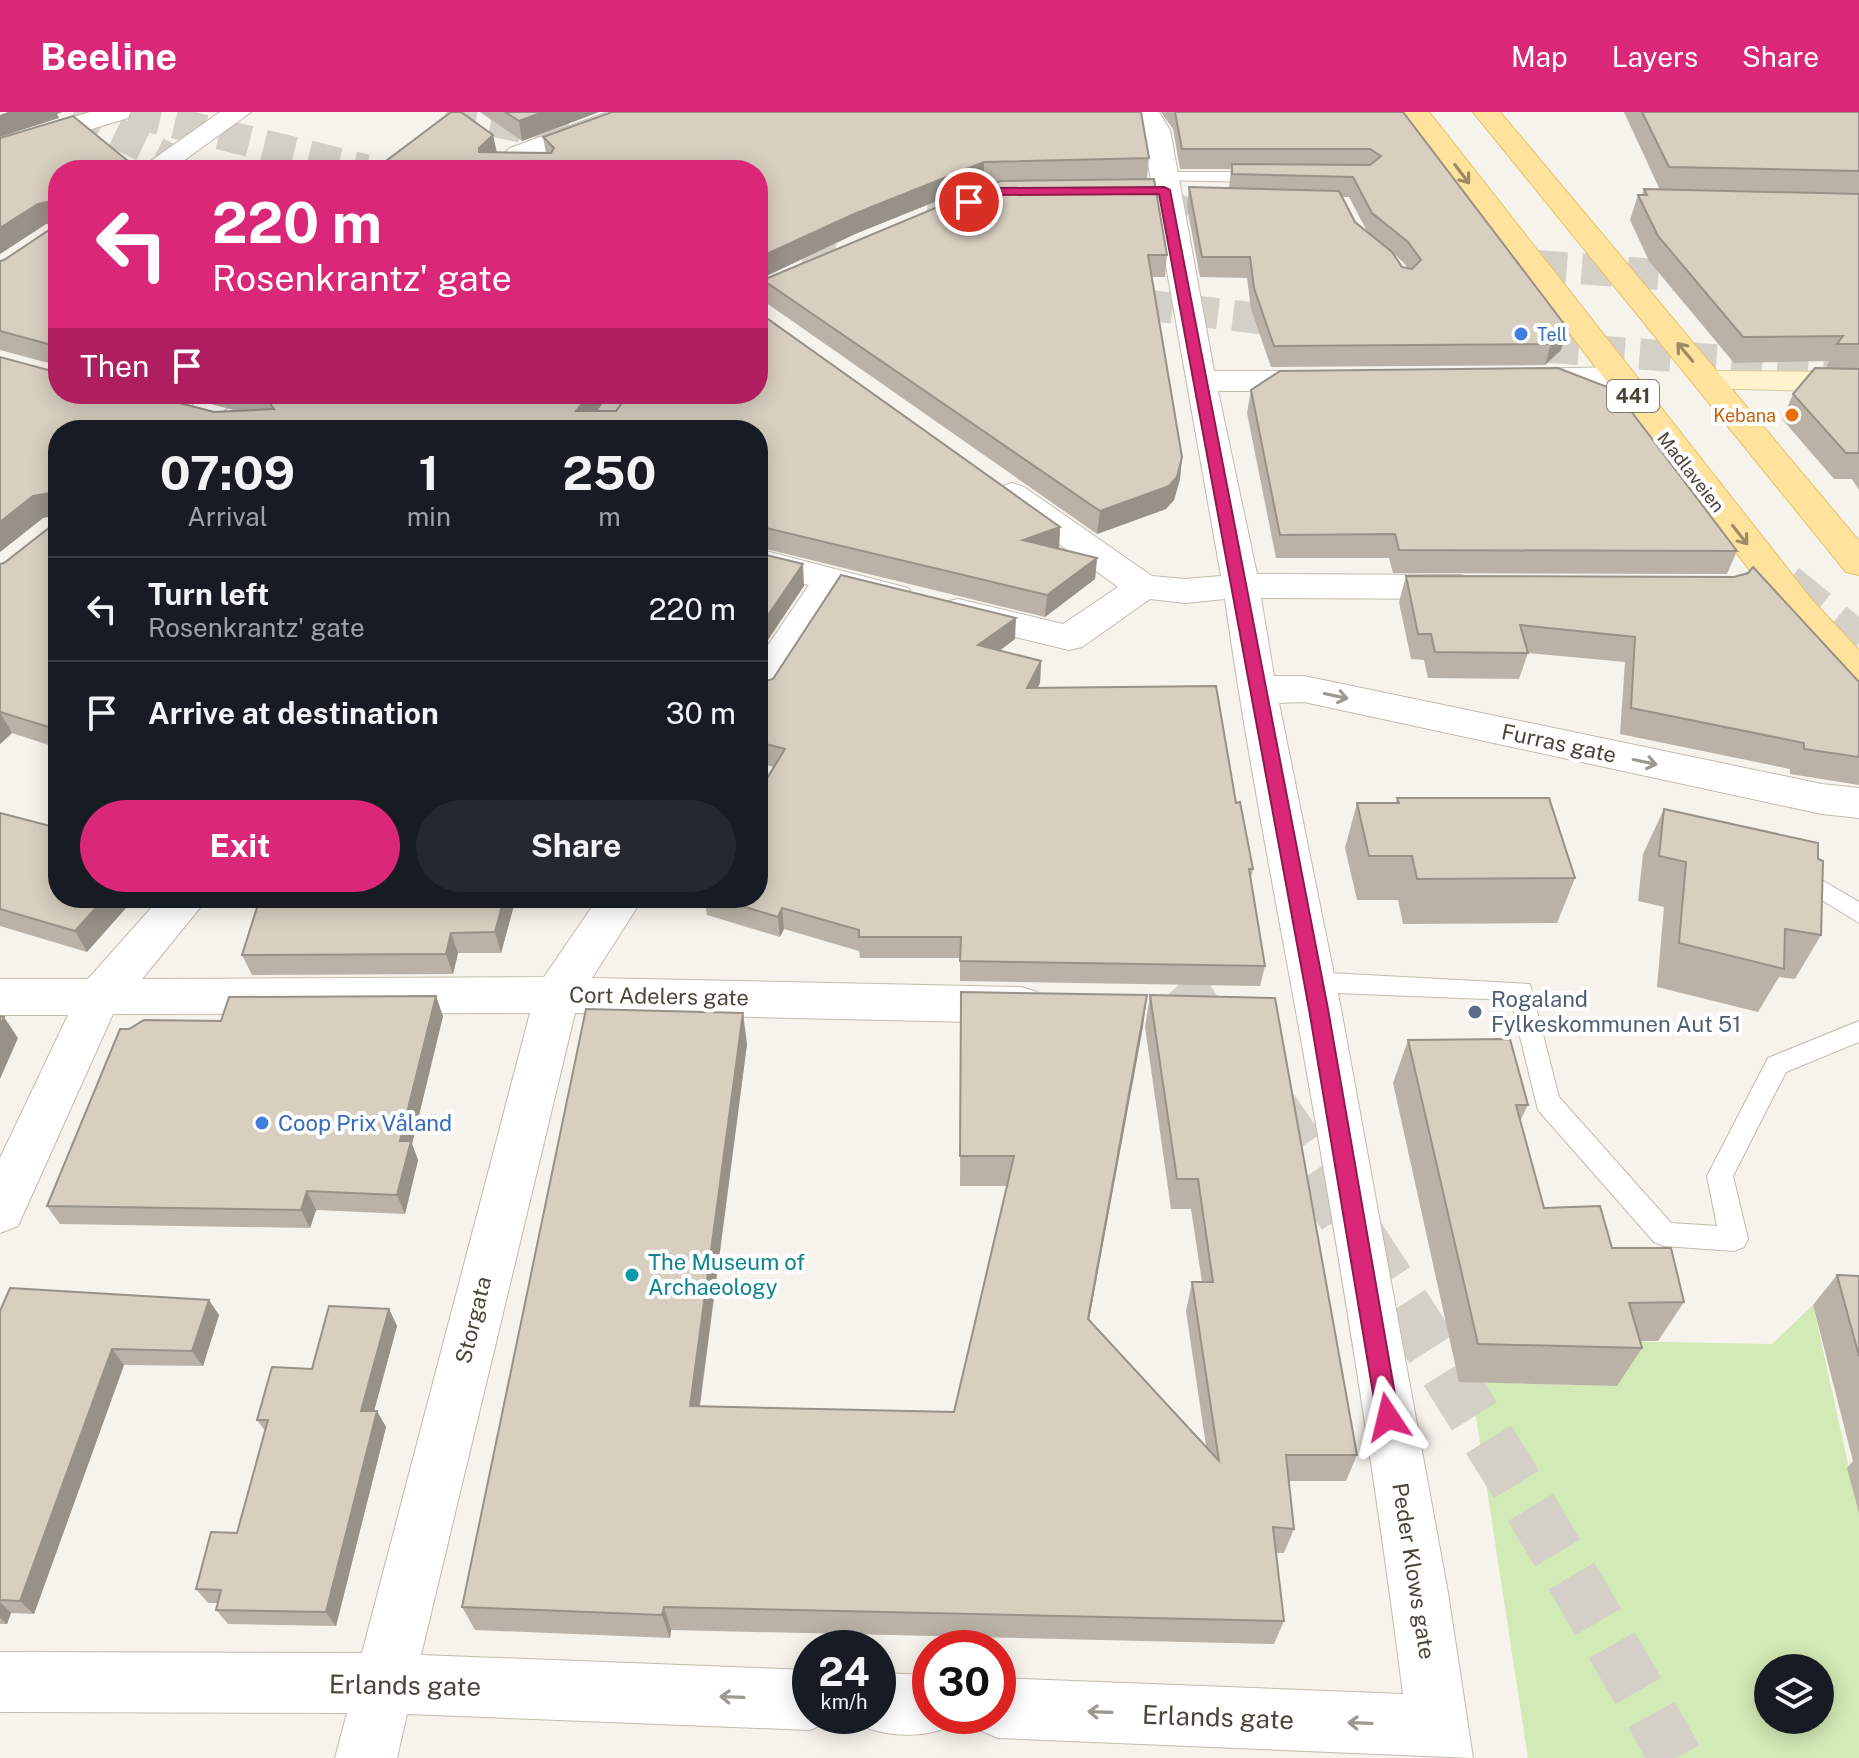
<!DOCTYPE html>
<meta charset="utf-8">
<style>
:root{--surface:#171b24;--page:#242831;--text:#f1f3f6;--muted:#9ea1a6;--line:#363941;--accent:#db2777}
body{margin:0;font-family:"Public Sans",sans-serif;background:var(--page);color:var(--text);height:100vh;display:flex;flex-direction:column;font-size:30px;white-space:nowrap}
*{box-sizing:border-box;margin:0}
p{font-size:26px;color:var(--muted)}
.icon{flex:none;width:44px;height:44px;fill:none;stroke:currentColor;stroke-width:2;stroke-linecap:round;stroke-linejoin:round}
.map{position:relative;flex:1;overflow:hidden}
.sheet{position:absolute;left:48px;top:308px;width:720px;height:488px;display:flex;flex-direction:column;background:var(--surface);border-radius:32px;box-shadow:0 4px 20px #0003}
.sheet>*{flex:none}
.hud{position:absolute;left:48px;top:48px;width:720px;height:244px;border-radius:32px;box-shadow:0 4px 20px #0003;background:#db2777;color:#fff;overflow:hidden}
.fabs{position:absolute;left:1754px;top:1542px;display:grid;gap:16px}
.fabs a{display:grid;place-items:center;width:80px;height:80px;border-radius:50%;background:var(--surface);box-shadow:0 4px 20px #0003;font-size:40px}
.speed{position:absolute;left:792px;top:1518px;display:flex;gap:16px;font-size:40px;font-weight:700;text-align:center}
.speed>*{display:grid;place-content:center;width:104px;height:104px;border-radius:50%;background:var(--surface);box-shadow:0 4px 20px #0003;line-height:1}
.speed small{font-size:20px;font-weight:400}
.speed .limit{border:12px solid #d22;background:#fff;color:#111}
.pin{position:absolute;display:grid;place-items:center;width:68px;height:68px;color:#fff;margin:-34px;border:4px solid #fff;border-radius:50%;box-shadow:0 2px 8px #0007}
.me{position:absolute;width:88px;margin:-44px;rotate:350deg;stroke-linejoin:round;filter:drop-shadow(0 0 6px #0008)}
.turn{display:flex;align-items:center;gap:28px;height:168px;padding:0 32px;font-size:36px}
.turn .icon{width:104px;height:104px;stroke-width:2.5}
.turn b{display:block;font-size:56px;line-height:68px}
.then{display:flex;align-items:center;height:76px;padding:0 32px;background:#0003;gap:16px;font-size:30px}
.eta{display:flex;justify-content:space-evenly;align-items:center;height:136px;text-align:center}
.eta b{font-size:48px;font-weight:700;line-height:56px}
.action{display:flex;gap:16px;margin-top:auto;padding:16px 32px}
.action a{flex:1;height:92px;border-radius:48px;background:var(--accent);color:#fff;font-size:32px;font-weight:700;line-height:92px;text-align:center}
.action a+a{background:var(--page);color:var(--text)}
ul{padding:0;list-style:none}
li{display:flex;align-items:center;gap:24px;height:104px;padding:0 32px;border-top:2px solid var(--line)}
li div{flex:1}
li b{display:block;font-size:30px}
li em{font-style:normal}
header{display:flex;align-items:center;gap:48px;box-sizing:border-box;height:112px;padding:0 40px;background:var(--accent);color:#fff}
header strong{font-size:38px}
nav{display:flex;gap:44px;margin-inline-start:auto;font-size:28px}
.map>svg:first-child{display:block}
.green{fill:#d2eab5;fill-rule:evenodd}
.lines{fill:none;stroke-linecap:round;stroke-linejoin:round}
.trunk-tunnel-far2{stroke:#d4d0c8;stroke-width:31;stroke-dasharray:31 15;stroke-linecap:butt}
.trunk-tunnel-far1{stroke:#d4d0c8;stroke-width:41;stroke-dasharray:41 20;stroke-linecap:butt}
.trunk-tunnel{stroke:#d4d0c8;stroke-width:53;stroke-dasharray:53 27;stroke-linecap:butt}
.motorway-tunnel-far1{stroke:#d4d0c8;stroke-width:31;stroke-dasharray:31 15;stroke-linecap:butt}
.motorway-tunnel{stroke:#d4d0c8;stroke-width:41;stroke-dasharray:41 20;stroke-linecap:butt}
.service-casing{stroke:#c2bbae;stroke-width:2}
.minor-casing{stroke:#c2bbae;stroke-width:2}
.secondary-casing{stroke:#d6c79b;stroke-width:2}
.primary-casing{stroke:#e6c16a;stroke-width:2}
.service{fill:#fff;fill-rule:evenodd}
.minor{fill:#fff;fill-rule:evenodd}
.secondary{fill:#fff3cd;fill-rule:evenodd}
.primary{fill:#ffe39c;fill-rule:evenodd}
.wall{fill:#bab2a6;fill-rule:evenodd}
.shaded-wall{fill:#979187}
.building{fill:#d8cfc1;stroke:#979187;stroke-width:2}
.oneway{stroke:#9c8c66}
.oneway2{stroke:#9c9892}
.route{fill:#db2777;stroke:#8e194d;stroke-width:2}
.shop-dot{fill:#3f7fe0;stroke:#fff;stroke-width:3}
.food-dot{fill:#e8710a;stroke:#fff;stroke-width:3}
.service-dot{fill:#5c6f8a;stroke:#fff;stroke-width:3}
.culture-dot{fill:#0f9aa8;stroke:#fff;stroke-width:3}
.labels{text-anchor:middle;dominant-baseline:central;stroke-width:8;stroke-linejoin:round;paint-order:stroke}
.far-shop-label{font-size:18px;fill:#366cbe;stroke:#fff;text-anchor:start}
.far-food-label{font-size:18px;fill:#c56008;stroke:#fff;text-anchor:end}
.far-street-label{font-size:18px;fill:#4b4439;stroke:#fff}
.shield{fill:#fff;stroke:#817c74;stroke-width:2}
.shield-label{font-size:20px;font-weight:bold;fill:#4b4439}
.street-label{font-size:22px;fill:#4b4439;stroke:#fff}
.service-label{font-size:22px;fill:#4e5e75;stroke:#fff;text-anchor:start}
.shop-label{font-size:22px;fill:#366cbe;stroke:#fff;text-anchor:start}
.culture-label{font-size:22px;fill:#0d838f;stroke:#fff;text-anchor:start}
.near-street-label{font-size:26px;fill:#4b4439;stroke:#fff}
</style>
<header>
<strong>Beeline</strong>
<nav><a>Map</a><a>Layers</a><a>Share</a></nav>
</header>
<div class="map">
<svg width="1859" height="1646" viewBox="0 0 1859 1646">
<rect width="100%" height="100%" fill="#f6f3ec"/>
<path class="green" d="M1813,1193L1859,1401V1646H1528L1475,1299L1459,1270L1617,1274L1605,1229L1772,1232ZM1768,1556H1820V1608H1768Z"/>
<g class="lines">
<polyline class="trunk-tunnel-far2" points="948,0 1045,37 1243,127"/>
<g class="trunk-tunnel-far1">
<polyline points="1786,472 1859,531"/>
<polyline points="1136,829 1202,898 1225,930"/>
</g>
<path class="trunk-tunnel" d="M1269,993C1416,1204 1551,1422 1676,1646"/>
<g class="motorway-tunnel-far1">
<polyline points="74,0 192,58"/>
<polyline points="130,0 366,58"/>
<polyline points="446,0 607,32"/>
<polyline points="883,79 1012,98"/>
<polyline points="758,134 878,155"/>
<polyline points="1490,150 1721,167"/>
<polyline points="1096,187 1314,213"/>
<polyline points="1502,232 1859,258"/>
<polyline points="596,282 645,318"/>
</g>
<polyline class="motorway-tunnel" points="1152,822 1202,898"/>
<defs>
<g id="service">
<polygon points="1162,60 1260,60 1268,65 1260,70 1157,68 1157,62"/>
<polygon points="1815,764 1859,790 1859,811 1807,779 1803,773 1807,767"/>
<polygon points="1312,860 1530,872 1559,985 1671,1111 1717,1114 1707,1064 1768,946 1859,909 1859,930 1786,960 1733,1064 1748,1127 1744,1135 1734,1139 1664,1134 1654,1130 1538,998 1511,888 1312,880 1303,877 1300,870 1303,863"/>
</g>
<g id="minor">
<polygon points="90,0 131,0 128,6 0,45 0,28"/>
<polygon points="220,0 251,0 171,58 138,58"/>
<polygon points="608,0 646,0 643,6 530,48 517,58 485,58 510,36"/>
<path d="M1133,0H1159L1170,18L1214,259H1325L1337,262L1341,269L1337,276L1325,279H1218L1257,462L1461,463L1474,467L1479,475L1474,483L1461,487L1261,486L1274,564H1304L1822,672L1859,676V706L1822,702L1304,590L1279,591L1341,897L1448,1481L1473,1646L998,1626L977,1617L971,1604H998V1566L1403,1582C1374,1352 1336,1122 1295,894C1270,758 1244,623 1225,487L1185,491L1150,487L1082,535L1069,538L945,508L939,499L945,490L958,487L1063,512L1118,475L1000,389L995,382L1000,375L1012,371L1024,375L1152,464L1185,467L1221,464L1142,18Z"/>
<polygon points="1618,255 1629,258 1634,265 1629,272 1526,277 1515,274 1510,267 1515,260 1526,257"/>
<polygon points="206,282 242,282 202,318 164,318"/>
<polygon points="758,437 908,476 913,484 908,492 895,496 841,481 772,587 758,591 758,548 809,473 758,459"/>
<polygon points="160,786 208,786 142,867 544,865 598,786 643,786 592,866 1021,875 1037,880 1044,893 1037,906 1021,911 575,901 421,1543 810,1558 810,1604 833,1604 831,1609 810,1618 407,1602 397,1646 335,1646 347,1601 0,1600 0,1540 362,1541 530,901 113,902 18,1114 0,1121 0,1046 68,903 0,903 0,867 88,867"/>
<path d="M878,1561L930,1563V1604H955L951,1614C921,1627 887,1625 857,1612L853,1604H878Z"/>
</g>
<polygon id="secondary" points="1709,259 1859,260 1859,280 1697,276 1693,269 1697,262"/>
<g id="primary">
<polygon points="1402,0 1429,0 1812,488 1859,538 1859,575 1845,571 1786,506"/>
<polygon points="1473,0 1500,0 1859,429 1859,463 1846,460"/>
</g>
</defs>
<use href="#service" class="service-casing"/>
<use href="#minor" class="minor-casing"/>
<use href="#secondary" class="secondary-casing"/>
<use href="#primary" class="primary-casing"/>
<use href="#service" class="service"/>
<use href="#minor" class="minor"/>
<use href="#secondary" class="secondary"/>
<use href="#primary" class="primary"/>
</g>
<g class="wall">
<polygon points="480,0 599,0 522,29"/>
<path d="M1161,0H1403L1561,238L1545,253L1271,255L1251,197L1247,166L1200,165L1187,95L1189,75L1229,76L1231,57H1180L1173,17ZM1342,85H1349L1368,121L1355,110ZM1393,141L1404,151L1408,156L1402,155Z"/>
<polygon points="1624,0 1859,0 1859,378 1852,367 1834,367 1782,307 1793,282 1826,256 1829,249 1734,251 1649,149 1630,108 1638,83 1642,83 1644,77 1660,78"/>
<polygon points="73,4 139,58 58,58 58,282 145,282 214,300 237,299 173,282 610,282 597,299 616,299 629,282 758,282 758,200 1060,415 1059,436 1057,436 1097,446 1095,467 1045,505 758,435 758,318 58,318 58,636 12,621 0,632 0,452 4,451 50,415 50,404 43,406 0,440 0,245 48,258 52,255 52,252 0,238 0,149 4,148 52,116 52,111 46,112 0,142 0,26"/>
<polygon points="493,23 497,40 546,41 543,25 1149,46 1147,66 1031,69 1167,143 1165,165 1152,165 1182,345 1180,367 1174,388 1166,397 1097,422 765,190 763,168 999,70 984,70 855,122 758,168 758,58 374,58"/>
<polygon points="1251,278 1737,439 1727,462 1393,461 1389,446 1276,446 1247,301"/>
<polygon points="1406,464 1859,570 1859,673 1790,662 1790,657 1620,622 1625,550 1528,541 1519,567 1428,566 1424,548 1411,547 1399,490"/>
<polygon points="1015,527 999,539 1041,549 1040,571 1037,576 1236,691 1253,757 1251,766 1265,854 1260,874 960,869 960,846 860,846 859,839 784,817 780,825 707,803 704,786 758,786 774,655 758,651 758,571"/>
<polygon points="1397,686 1575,766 1557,811 1403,812 1398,788 1357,788 1345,736 1357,691 1396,691"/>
<polygon points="1664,697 1818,747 1821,823 1795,867 1779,865 1758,900 1657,875 1664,795 1638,789 1643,742"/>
<polygon points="0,701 58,716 87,840 0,814"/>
<polygon points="261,786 516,786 501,841 458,841 453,862 252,863 242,843"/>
<polygon points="961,880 1147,883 1089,1208 1206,1334 1186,1199 1192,1170 1202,1170 1191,1097 1171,1097 1145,915 1150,883 1357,1343 1346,1369 1289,1369 1294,1417 1284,1441 1276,1441 1284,1509 1274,1532 671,1518 670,1526 475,1518 462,1495 747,932 700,1294 954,1300 1007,1074 960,1074"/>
<polygon points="443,904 412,1032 418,1048 405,1102 316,1098 310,1116 60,1112 47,1094 129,917 221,909"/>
<polygon points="1408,928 1528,993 1520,1009 1544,1096 1612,1136 1684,1190 1658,1229 1640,1229 1642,1236 1617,1274 1459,1270 1393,971"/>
<polygon points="1837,1163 1859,1164 1859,1401 1847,1356 1853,1349 1813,1193"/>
<polygon points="389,1197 397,1214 374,1299 386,1315 336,1514 228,1512 216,1498 218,1491 208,1491 196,1477 237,1421 265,1319 257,1308 312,1257"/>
<polygon points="0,1199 219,1203 203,1254 124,1253 34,1502 11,1501 7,1512 0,1512"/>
</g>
<g class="shaded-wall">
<polygon points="8,0 62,0 57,2 59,6 0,25 0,3"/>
<polygon points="543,0 599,0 522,29 519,9"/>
<polygon points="493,23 497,43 479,40 479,36"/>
<polygon points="984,50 984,70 855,122 758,168 758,146 854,102"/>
<polygon points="52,89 58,110 46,112 0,142 0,116 38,92"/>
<polygon points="1568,217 1561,238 1545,253 1551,232"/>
<polygon points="590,282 610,282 582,318 576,299"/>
<polygon points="1182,345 1180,367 1174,388 1166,397 1097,422 1100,399"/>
<polygon points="50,381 58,403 43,406 0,440 0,410 33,384"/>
<polygon points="1060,415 1059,436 1022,449 1023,428"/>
<polygon points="1097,446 1095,467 1045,505 1047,483"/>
<polygon points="803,452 804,474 758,543 758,518"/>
<polygon points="1016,506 1015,527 978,555 978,533"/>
<polygon points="1041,549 1040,571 1026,598 1027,576"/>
<polygon points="0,600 12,621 0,632"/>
<polygon points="105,786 135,786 87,840 75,819"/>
<polygon points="504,786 516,786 501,841 495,820"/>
<polygon points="782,796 784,817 780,825 778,805"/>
<polygon points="451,821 458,841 453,862 446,842"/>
<polygon points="1147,883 1143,915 1084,1235 1088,1207"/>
<polygon points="436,884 443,904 412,1032 418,1048 405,1102 397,1083 400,1029"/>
<polygon points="743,901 747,932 696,1321 690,1294"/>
<polygon points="4,905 18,926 0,967 0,914"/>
<polygon points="307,1079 316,1098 310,1116 301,1098"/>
<polygon points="209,1188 219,1203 203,1254 192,1239"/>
<polygon points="389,1197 397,1214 370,1314 361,1299"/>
<polygon points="112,1237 124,1253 34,1502 20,1489"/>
<polygon points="377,1299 386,1315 336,1514 326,1500"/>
<polygon points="0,1490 11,1501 7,1512 0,1506"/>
<polygon points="664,1495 671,1518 670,1526 662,1503"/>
</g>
<g class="building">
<polygon points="451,0 461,0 493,23 479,36 479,40 551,41 554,36 543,25 612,0 1141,0 1149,46 984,50 854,102 758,146 758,58 374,58"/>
<polygon points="505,0 543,0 519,9"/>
<polygon points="1175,0 1403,0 1568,217 1551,232 1274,234 1254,176 1250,145 1202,145 1189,75 1339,79 1355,110 1392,140 1402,155 1412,157 1421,148 1408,130 1372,101 1353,65 1232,62 1232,52 1370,53 1381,44 1370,37 1182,37"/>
<polygon points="1642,0 1859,0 1859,59 1669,55"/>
<polygon points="73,4 139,58 58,58 58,282 145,282 214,300 274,297 267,287 247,282 590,282 576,299 616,299 629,282 758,282 758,200 1060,415 1023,428 1097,446 1047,483 758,414 758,318 58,318 58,618 0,600 0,452 4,451 50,415 50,381 33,384 0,410 0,245 48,258 52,255 52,233 0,219 0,149 4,148 52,116 52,89 38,92 0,116 0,26"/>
<polygon points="1154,67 1167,143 1148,143 1182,345 1177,365 1169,374 1100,399 763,168 1000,69"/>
<polygon points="1644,77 1859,82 1859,232 1837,232 1843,224 1743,225 1658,124 1638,83 1647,83"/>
<polygon points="1558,256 1615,278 1737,439 1399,438 1395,422 1280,423 1251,278 1280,259"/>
<polygon points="1815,256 1859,257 1859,341 1846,341 1793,282"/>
<polygon points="758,441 803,452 758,518"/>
<polygon points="1753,455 1859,570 1859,645 1804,637 1804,631 1631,596 1635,525 1520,513 1528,541 1435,540 1431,522 1418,522 1406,464 1734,465 1748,461"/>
<polygon points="841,463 1016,506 978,533 1041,549 1027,576 1216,574 1236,691 1240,690 1253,757 1249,757 1265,854 960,849 961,825 859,825 859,818 782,796 778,805 716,786 758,786 758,681 785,637 758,630 758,571 773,567"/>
<polygon points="1397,686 1549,686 1575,766 1417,767 1412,744 1369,744 1357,691 1399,691"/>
<polygon points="1664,697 1818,731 1818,747 1823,749 1821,823 1785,817 1784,857 1679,831 1686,750 1659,744"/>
<polygon points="0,701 58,716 58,786 105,786 75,819 0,797"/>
<polygon points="260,786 504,786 495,820 451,821 446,842 242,843"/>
<polygon points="961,880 1147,883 1088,1207 1219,1349 1192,1170 1213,1170 1198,1067 1177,1067 1150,883 1275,886 1357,1343 1286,1343 1294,1417 1273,1415 1284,1509 664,1495 662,1503 462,1495 586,897 743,901 690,1294 954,1300 1014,1044 960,1044"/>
<polygon points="436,884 400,1029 411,1029 397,1083 307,1079 301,1098 47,1094 120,917 129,917 144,908 221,909 229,885"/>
<polygon points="0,904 4,905 0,914"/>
<polygon points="1510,927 1528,993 1516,993 1544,1096 1600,1094 1612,1136 1671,1136 1684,1190 1629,1191 1642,1236 1478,1232 1408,928"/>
<polygon points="1837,1163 1859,1164 1859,1244"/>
<polygon points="10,1176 209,1188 192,1239 112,1237 20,1489 0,1488 0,1199"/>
<polygon points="329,1194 389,1197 361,1299 377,1299 326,1500 216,1498 221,1478 196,1477 211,1420 237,1421 268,1308 257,1308 272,1255 312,1257"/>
</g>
<defs><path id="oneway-shaft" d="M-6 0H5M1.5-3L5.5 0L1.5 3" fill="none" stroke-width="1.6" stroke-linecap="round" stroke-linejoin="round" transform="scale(2)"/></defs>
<g class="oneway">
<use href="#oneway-shaft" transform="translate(1462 62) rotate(53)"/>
<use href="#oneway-shaft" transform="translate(1685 240) rotate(-130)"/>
<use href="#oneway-shaft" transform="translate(1740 423) rotate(52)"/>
</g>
<g class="oneway2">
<use href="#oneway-shaft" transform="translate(1336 584) rotate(12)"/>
<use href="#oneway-shaft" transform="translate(1645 650) rotate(12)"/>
<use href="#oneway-shaft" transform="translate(732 1585) rotate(-178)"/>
<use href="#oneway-shaft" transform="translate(1100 1600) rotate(-178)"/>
<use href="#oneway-shaft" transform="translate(1360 1611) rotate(-178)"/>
</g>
<polygon class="route" points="1164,75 1170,78 1328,897 1399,1305 1396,1313 1388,1316 1380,1313 1377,1305 1309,897 1159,82 997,83 969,93 963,90 995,76"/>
<g class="shop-dot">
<circle cx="1521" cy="222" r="8"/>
<circle cx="262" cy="1011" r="8"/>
</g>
<circle class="food-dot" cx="1792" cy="303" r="8"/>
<circle class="service-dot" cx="1475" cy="900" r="8"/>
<circle class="culture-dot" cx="632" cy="1163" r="8"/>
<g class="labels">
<g class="far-shop-label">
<text x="1537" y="222">Tell</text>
</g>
<g class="far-food-label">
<text x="1776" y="303">Kebana</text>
</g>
<g class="far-street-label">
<text transform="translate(1691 360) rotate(52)">Madlaveien</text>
</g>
<rect class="shield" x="1607" y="268" width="52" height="32" rx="6"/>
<g class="shield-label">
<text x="1633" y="284">441</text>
</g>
<g class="street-label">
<text transform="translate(1559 631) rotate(12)">Furras gate</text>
<text transform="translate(659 884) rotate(1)">Cort Adelers gate</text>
<text transform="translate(473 1208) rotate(-76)">Storgata</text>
<text transform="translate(1414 1459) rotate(81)">Peder Klows gate</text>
</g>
<g class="service-label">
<text x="1491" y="887">Rogaland<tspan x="1491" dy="25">Fylkeskommunen Aut 51</tspan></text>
</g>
<g class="shop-label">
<text x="278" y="1011">Coop Prix Våland</text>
</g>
<g class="culture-label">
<text x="648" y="1150">The Museum of<tspan x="648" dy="25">Archaeology</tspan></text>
</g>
<g class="near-street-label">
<text transform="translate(405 1573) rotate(1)">Erlands gate</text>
<text transform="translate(1218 1605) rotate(2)">Erlands gate</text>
</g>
</g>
</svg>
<div class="fabs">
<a><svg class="icon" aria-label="layers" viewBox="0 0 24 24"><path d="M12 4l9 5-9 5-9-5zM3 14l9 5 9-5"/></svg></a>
</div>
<div class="speed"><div>24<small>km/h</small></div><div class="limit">30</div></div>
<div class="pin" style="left:969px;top:90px;background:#d93025"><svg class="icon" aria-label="arrive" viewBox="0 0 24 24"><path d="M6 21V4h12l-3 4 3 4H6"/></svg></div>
<svg class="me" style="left:1388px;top:1305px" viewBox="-20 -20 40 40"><path d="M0-17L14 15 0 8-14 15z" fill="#db2777" stroke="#fff" stroke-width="4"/></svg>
<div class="hud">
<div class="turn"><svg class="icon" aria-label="left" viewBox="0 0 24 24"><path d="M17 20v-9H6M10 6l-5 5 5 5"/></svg><div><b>220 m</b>Rosenkrantz' gate</div></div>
<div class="then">Then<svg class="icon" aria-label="arrive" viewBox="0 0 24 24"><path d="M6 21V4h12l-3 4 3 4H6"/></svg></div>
</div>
<section class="sheet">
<div class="eta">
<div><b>07:09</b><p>Arrival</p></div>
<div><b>1</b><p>min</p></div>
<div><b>250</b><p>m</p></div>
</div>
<ul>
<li><svg class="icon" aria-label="left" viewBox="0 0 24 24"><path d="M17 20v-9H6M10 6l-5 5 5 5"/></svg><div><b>Turn left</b><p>Rosenkrantz' gate</p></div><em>220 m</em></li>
<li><svg class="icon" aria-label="arrive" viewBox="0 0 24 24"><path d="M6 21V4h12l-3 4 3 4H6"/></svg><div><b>Arrive at destination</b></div><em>30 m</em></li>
</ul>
<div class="action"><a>Exit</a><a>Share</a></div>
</section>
</div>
